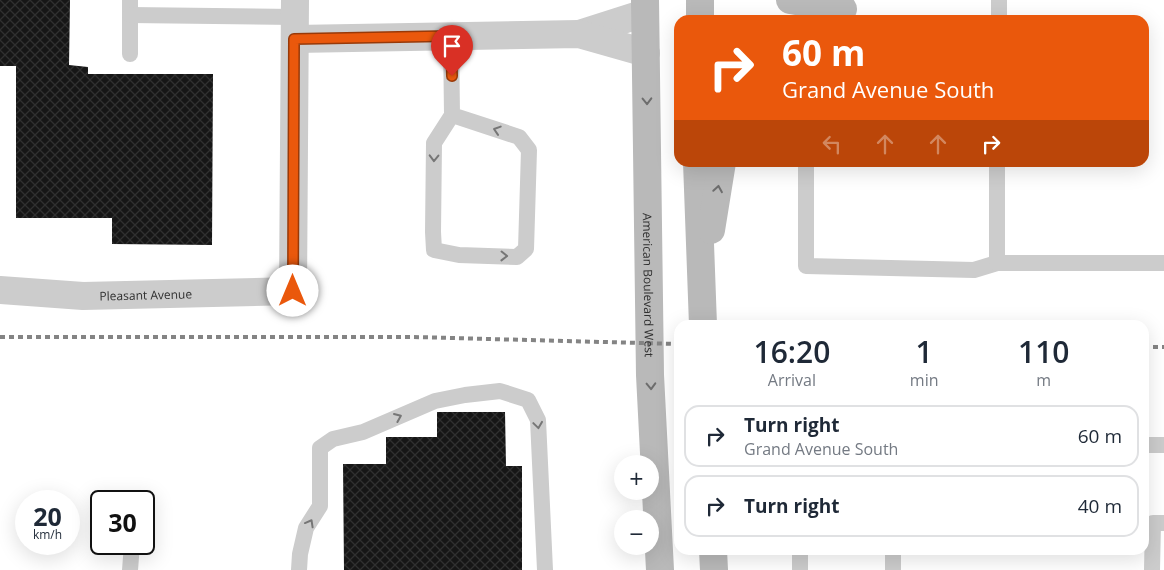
<!DOCTYPE html>
<meta charset="utf-8">
<style>
:root{--surface:#fff;--page:#f6f6f7;--text:#1f2937;--muted:#747a83;--line:#e0e1e3}
body{margin:0;font-family:"Open Sans",sans-serif;background:var(--page);color:var(--text);height:100vh;display:flex;flex-direction:column;font-size:19px;white-space:nowrap}
*{box-sizing:border-box;margin:0}
p{font-size:16px;color:var(--muted)}
.icon{flex:none;width:28px;height:28px;fill:none;stroke:currentColor;stroke-width:2;stroke-linecap:round;stroke-linejoin:round}
.map{position:relative;flex:1;overflow:hidden}
.drawer{position:absolute;left:674px;top:320px;width:475px;height:235px;display:flex;flex-direction:column;background:var(--surface);border-radius:15px;box-shadow:0 5px 20px #0002}
.drawer>*{flex:none}
.hud{position:absolute;left:674px;top:15px;width:475px;height:152px;border-radius:15px;box-shadow:0 5px 20px #0002;background:#ea580c;color:#fff;overflow:hidden}
.tools{position:absolute;left:614px;top:455px;display:grid;gap:10px}
.tools a{display:grid;place-items:center;width:45px;height:45px;border-radius:50%;background:var(--surface);box-shadow:0 5px 20px #0002;font-size:25px}
.speed{position:absolute;left:15px;top:490px;display:flex;gap:10px;font-size:25px;font-weight:700;text-align:center}
.speed>*{display:grid;place-content:center;width:65px;height:65px;border-radius:50%;background:var(--surface);box-shadow:0 5px 20px #0002;line-height:1}
.speed small{font-size:12px;font-weight:400}
.speed .limit{border:2px solid #111;border-radius:8px;background:#fff;color:#111}
.pin{position:absolute;display:grid;place-items:center;width:42px;height:42px;color:#fff;margin:-51px -21px;border-radius:50% 50% 50% 0;rotate:-45deg;box-shadow:0 0 5px #0007}
.pin .icon{rotate:45deg}
.me{position:absolute;width:55px;margin:-28px;rotate:0deg;stroke-linejoin:round;filter:drop-shadow(0 0 4px #0008)}
.turn{display:flex;align-items:center;gap:18px;height:105px;padding:0 25px;font-size:22px}
.turn .icon{width:65px;height:65px;stroke-width:2.5}
.turn b{display:block;font-size:35px;line-height:42px}
.lanes{display:flex;align-items:center;height:48px;padding:0 25px;background:#0003;justify-content:center;gap:25px;direction:ltr}
.lanes .off{opacity:.35}
.eta{display:flex;justify-content:space-evenly;align-items:center;height:85px;text-align:center}
.eta b{font-size:30px;font-weight:600;line-height:35px}
ul{padding:0;list-style:none}
li{display:flex;align-items:center;gap:15px;height:62px;margin:0 10px 8px;padding:0 15px;border:2px solid var(--line);border-radius:15px}
li div{flex:1}
li b{display:block;font-size:19px}
li em{font-style:normal}
.map>svg:first-child{display:block}
.building{fill:url(#building-cross-hatch)}
.lines{fill:none;stroke-linecap:round;stroke-linejoin:round}
.lane{stroke:#ccc;stroke-width:16}
.street{stroke:#ccc;stroke-width:28}
.secondary{stroke:#b9b9b9;stroke-width:28}
.rail{stroke:#848484;stroke-width:4;stroke-dasharray:5 4;stroke-linecap:butt}
.oneway{stroke:#6d6d6d}
.oneway2{stroke:#767676}
.route-casing{stroke:#983908;stroke-width:12}
.route{stroke:#ea580c;stroke-width:9}
.labels{text-anchor:middle;dominant-baseline:central;stroke-width:5;stroke-linejoin:round;paint-order:stroke}
.street-label{font-size:12px;fill:#2f2f2f;stroke:#fff}
</style>
<div class="map">
<svg width="1164" height="570" viewBox="0 0 1164 570">
<defs>
<pattern id="building-cross-hatch" width="8" height="8" patternUnits="userSpaceOnUse" patternTransform="scale(1.25)"><rect width="8" height="8" fill="#161616"/><path d="M0 0l8 8M0 8l8-8" fill="none" stroke="#303030"/></pattern>
</defs>
<rect width="100%" height="100%" fill="#fff"/>
<g class="building">
<polygon points="0,0 70,0 69,65 88,67 88,74 213,74 212,245 112,244 112,218 16,218 16,66 0,66"/>
<polygon points="437,412 505,412 506,466 522,466 522,570 344,570 343,464 386,464 386,437 437,437"/>
</g>
<g class="lines">
<g class="lane">
<polyline points="130,0 130,54"/>
<polyline points="130,15 295,17"/>
<polyline points="999,20 999,0"/>
<polyline points="451,36 452,115 434,143 433,232 434,250 459,255 517,257 526,249 529,150 519,137 452,115"/>
<polyline points="806,162 806,266 974,270 997,263"/>
<polyline points="997,162 997,263 1164,263"/>
<polyline points="1144,445 1164,445"/>
<polyline points="800,550 800,570"/>
<polyline points="130,570 132,544"/>
<polyline points="299,570 300,554 306,528 320,506 320,448 333,439 363,432 435,401 465,395 500,391 528,400 538,420 545,570"/>
<polyline points="893,570 893,550"/>
<polyline points="1152,570 1153,523 1164,523"/>
</g>
<g class="street">
<polyline points="579,34 645,13"/>
<polyline points="295,39 579,34 646,53"/>
<path id="s1" d="M0,290L83,296L293,291L295,0"/>
</g>
<g class="secondary">
<path id="s2" d="M645,0L650,375L660,570"/>
<polyline points="790,0 843,9"/>
<polyline points="700,20 700,0"/>
<polyline points="697,162 703,325"/>
<polyline points="711,230 722,162"/>
<polyline points="713,550 714,570"/>
</g>
<g class="rail">
<polyline points="0,337 414,337 679,344"/>
<polyline points="1144,347 1164,347"/>
</g>
</g>
<defs><path id="oneway-chevron" d="M-2-3.5L2.5 0L-2 3.5" fill="none" stroke-width="1.6" stroke-linecap="round" stroke-linejoin="round" transform="scale(1.25)"/></defs>
<g class="oneway">
<use href="#oneway-chevron" transform="translate(647 101) rotate(89)"/>
<use href="#oneway-chevron" transform="translate(718 189) rotate(-81)"/>
<use href="#oneway-chevron" transform="translate(651 386) rotate(88)"/>
</g>
<g class="oneway2">
<use href="#oneway-chevron" transform="translate(497 130) rotate(-162)"/>
<use href="#oneway-chevron" transform="translate(434 158) rotate(91)"/>
<use href="#oneway-chevron" transform="translate(504 256) rotate(1)"/>
<use href="#oneway-chevron" transform="translate(398 417) rotate(-23)"/>
<use href="#oneway-chevron" transform="translate(538 425) rotate(82)"/>
<use href="#oneway-chevron" transform="translate(310 523) rotate(-61)"/>
</g>
<g class="lines">
<defs>
<polyline id="route" points="293,291 294,39 451,36 452,76"/>
</defs>
<use href="#route" class="route-casing"/>
<use href="#route" class="route"/>
</g>
<g class="labels">
<g class="street-label">
<text stroke="none"><textPath href="#s2" startOffset="285">American Boulevard West</textPath></text>
<text stroke="none"><textPath href="#s1" startOffset="146">Pleasant Avenue</textPath></text>
</g>
</g>
</svg>
<div class="tools">
<a>+</a>
<a>−</a>
</div>
<div class="speed"><div>20<small>km/h</small></div><div class="limit">30</div></div>
<div class="pin" style="left:452px;top:76px;background:#d93025"><svg class="icon" aria-label="arrive" viewBox="0 0 24 24"><path d="M6 21V4h12l-3 4 3 4H6"/></svg></div>
<svg class="me" style="left:293px;top:291px" viewBox="-20 -20 40 40"><circle r="19" fill="#fff"/><path d="M0-13L10 11 0 6-10 11z" fill="#ea580c"/></svg>
<div class="hud">
<div class="turn"><svg class="icon" aria-label="right" viewBox="0 0 24 24"><path d="M7 20v-9h11M14 6l5 5-5 5"/></svg><div><b>60 m</b>Grand Avenue South</div></div>
<div class="lanes"><svg class="icon off" aria-label="left" viewBox="0 0 24 24"><path d="M17 20v-9H6M10 6l-5 5 5 5"/></svg><svg class="icon off" aria-label="ahead" viewBox="0 0 24 24"><path d="M12 20V5M6 11l6-6 6 6"/></svg><svg class="icon off" aria-label="ahead" viewBox="0 0 24 24"><path d="M12 20V5M6 11l6-6 6 6"/></svg><svg class="icon" aria-label="right" viewBox="0 0 24 24"><path d="M7 20v-9h11M14 6l5 5-5 5"/></svg></div>
</div>
<section class="drawer">
<div class="eta">
<div><b>16:20</b><p>Arrival</p></div>
<div><b>1</b><p>min</p></div>
<div><b>110</b><p>m</p></div>
</div>
<ul>
<li><svg class="icon" aria-label="right" viewBox="0 0 24 24"><path d="M7 20v-9h11M14 6l5 5-5 5"/></svg><div><b>Turn right</b><p>Grand Avenue South</p></div><em>60 m</em></li>
<li><svg class="icon" aria-label="right" viewBox="0 0 24 24"><path d="M7 20v-9h11M14 6l5 5-5 5"/></svg><div><b>Turn right</b></div><em>40 m</em></li>
</ul>
</section>
</div>
